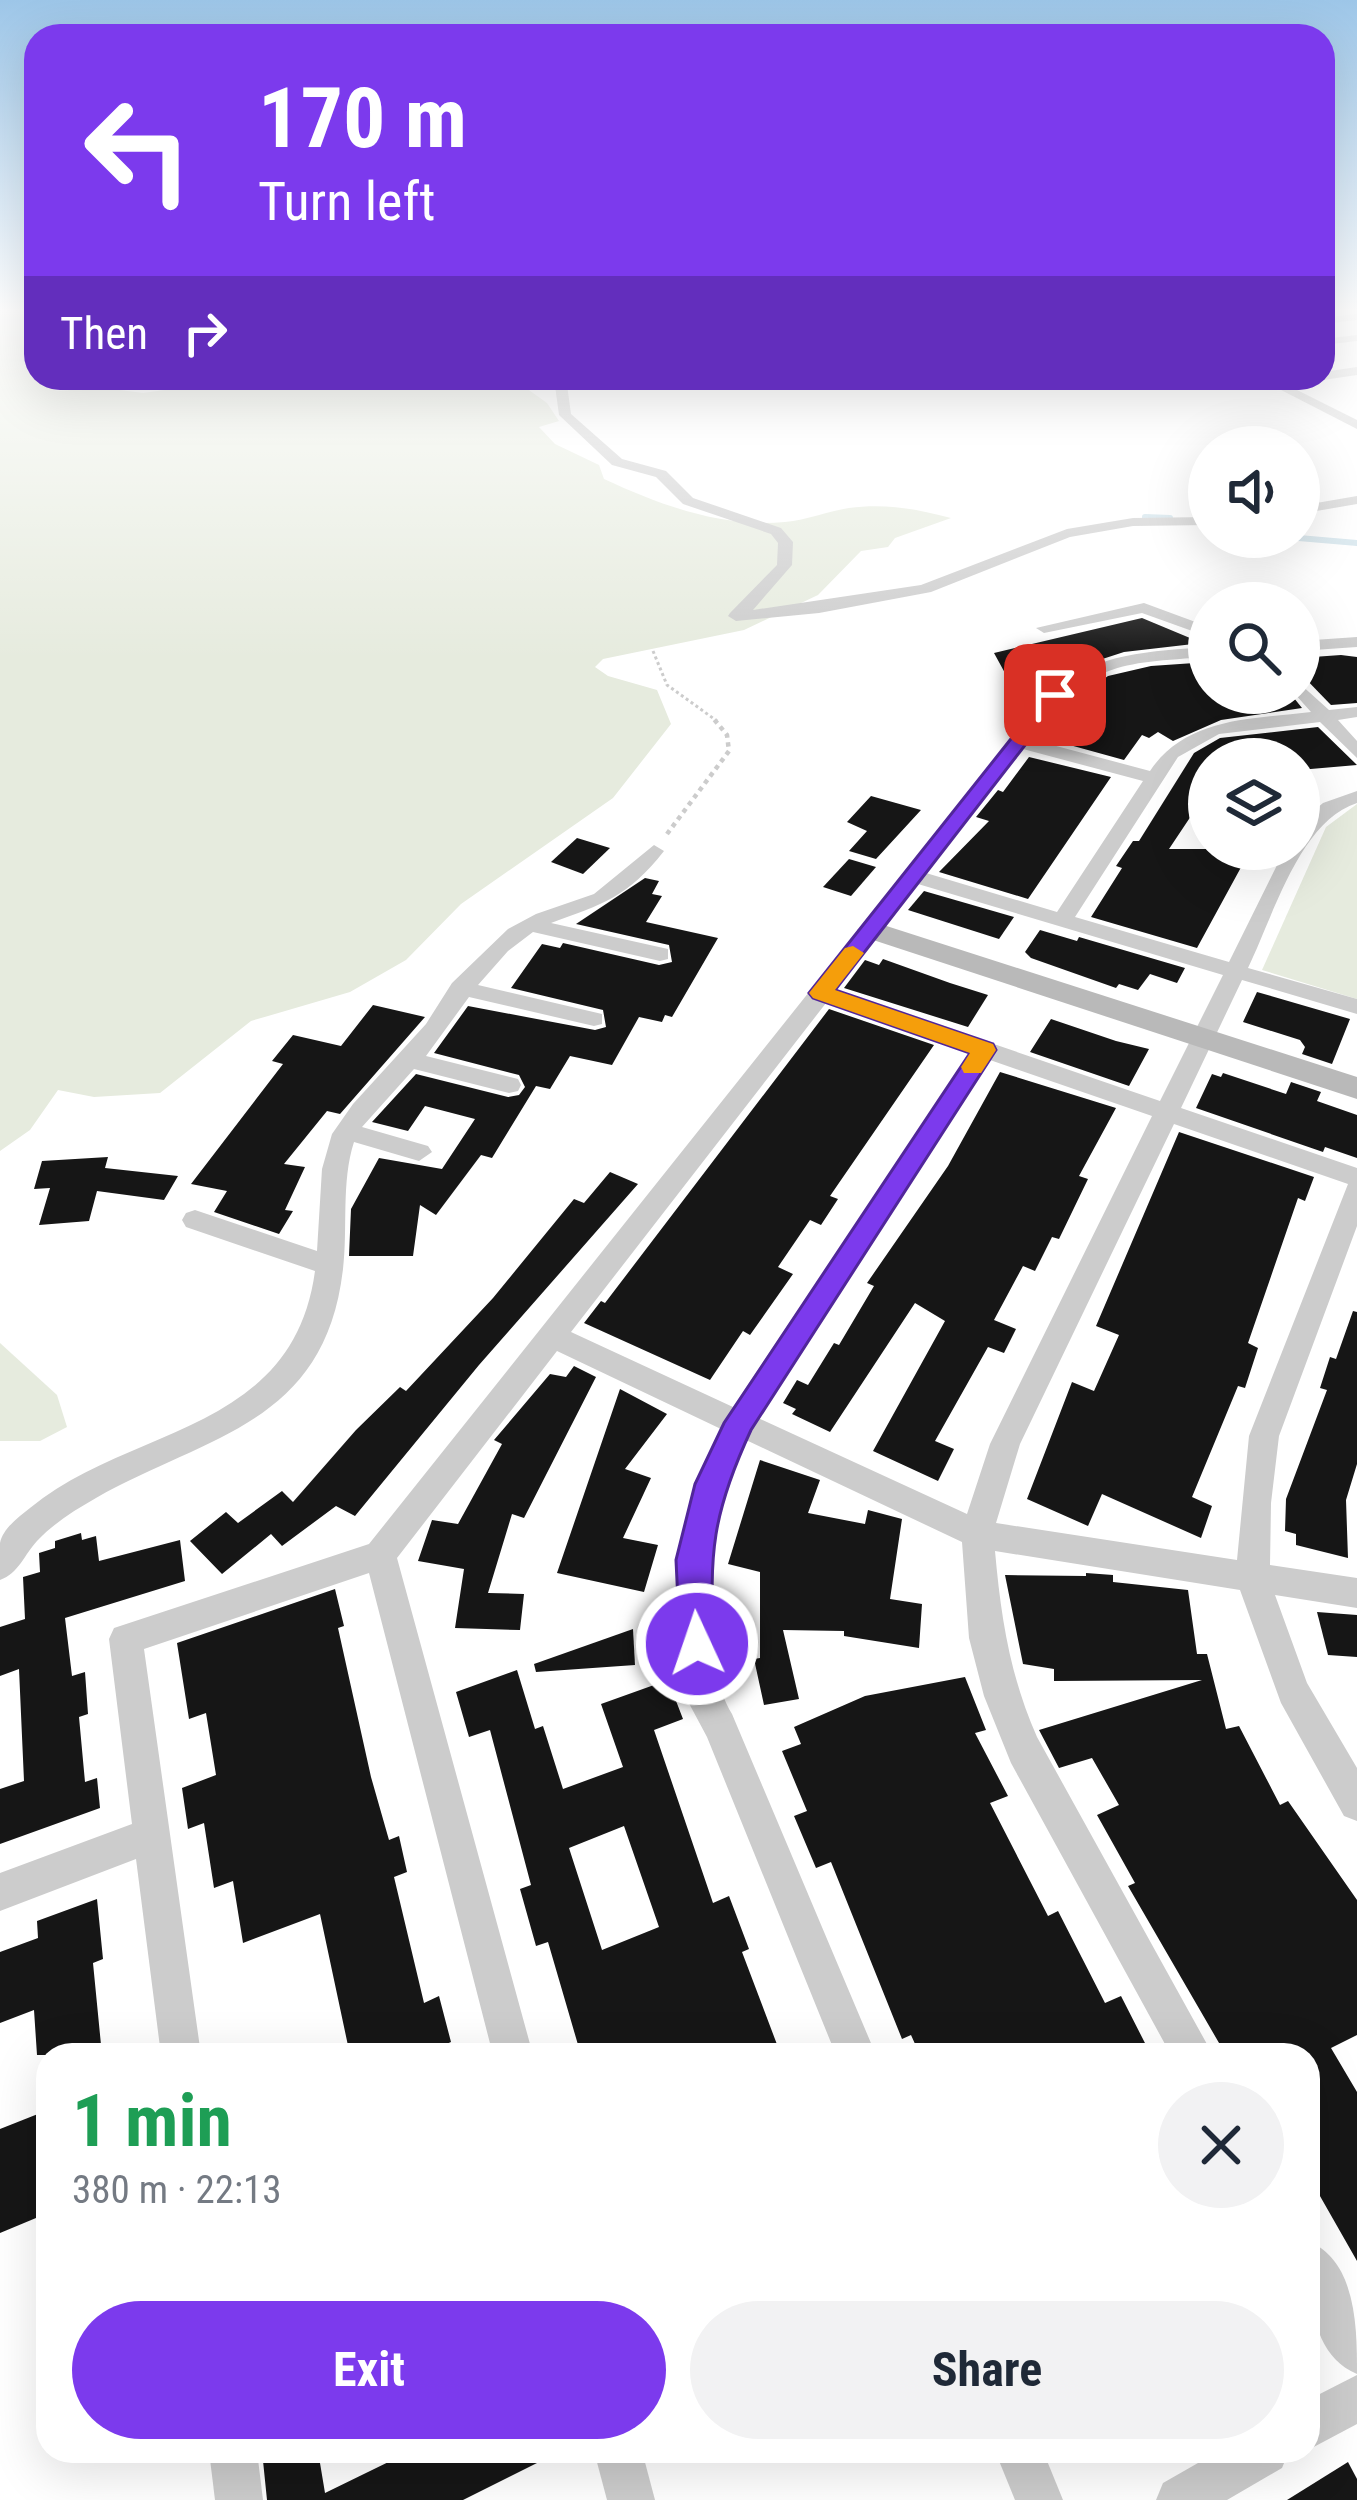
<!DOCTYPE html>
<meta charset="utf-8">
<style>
:root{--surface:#fff;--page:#f2f2f3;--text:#1f2937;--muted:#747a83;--accent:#7c3aed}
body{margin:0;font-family:"Roboto Condensed",sans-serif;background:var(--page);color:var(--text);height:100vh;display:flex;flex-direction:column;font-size:45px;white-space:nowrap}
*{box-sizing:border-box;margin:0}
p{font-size:39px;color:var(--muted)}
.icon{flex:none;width:66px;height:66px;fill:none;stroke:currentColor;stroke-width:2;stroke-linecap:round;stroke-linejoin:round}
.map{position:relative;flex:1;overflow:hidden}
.sheet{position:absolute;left:36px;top:2043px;width:1284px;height:420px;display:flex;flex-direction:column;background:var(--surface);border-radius:36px;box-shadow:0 12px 48px #0002}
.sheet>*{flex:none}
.banner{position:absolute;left:24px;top:24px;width:1311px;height:366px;border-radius:36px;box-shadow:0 12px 48px #0002;background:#7c3aed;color:#fff;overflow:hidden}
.tools{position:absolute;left:1188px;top:426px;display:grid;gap:24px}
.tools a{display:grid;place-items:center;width:132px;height:132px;border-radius:50%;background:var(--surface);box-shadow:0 12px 48px #0002;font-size:60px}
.pin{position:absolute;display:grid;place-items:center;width:102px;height:102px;color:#fff;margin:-51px;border-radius:24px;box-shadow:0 6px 18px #0006}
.me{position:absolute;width:132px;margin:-66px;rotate:357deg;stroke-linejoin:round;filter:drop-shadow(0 0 9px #0008)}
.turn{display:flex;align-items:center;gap:42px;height:252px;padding:0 36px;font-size:54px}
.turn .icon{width:156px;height:156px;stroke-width:2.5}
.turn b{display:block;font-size:84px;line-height:102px}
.then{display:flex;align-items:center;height:114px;padding:0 36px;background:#0003;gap:24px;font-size:45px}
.round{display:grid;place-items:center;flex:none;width:126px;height:126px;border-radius:63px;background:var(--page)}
.overview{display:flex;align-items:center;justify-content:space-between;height:204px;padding:0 36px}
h1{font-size:72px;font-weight:700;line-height:90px;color:#1e9e55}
.action{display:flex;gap:24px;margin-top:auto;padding:24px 36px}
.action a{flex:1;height:138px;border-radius:72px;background:var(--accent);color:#fff;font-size:48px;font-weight:700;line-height:138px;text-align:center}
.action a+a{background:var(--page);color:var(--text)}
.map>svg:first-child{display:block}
.green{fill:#e6ebde}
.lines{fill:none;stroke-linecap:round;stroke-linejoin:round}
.stream{stroke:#cce0e9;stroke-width:6}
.building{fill:#161616;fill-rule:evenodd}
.path-far1{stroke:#ccc;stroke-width:3;stroke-dasharray:3 3;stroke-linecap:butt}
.path{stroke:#ccc;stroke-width:4.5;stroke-dasharray:4.5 4.5;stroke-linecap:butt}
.street{fill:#ccc;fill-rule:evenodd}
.secondary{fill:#b9b9b9;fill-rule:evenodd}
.route{fill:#7c3aed;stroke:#51269a;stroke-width:3}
.slow{fill:#f59e0b}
</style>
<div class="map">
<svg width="1357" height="2500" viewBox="0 0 1357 2500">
<rect width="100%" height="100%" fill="#fff"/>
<g class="green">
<path d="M0,310H25L36,321V378H77L55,391L105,388L143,393L248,378H512L547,403L559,421L539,427L555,444L599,465L604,479C660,505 722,528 785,522C807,520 828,511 849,508C885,503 917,509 951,518L895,538L888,547L861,551L818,595L744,630L603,659L595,667L608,676L657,690L671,724L613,798L461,904L406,960L350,992L251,1021L160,1093L94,1097L58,1090L30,1130L0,1151Z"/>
<polygon points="1357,804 1357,999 1262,970 1326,827"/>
<polygon points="0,1343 57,1395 67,1427 40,1441 0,1441"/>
</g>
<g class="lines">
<g class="stream">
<polyline points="1145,517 1170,518"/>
<polyline points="1287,537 1357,543"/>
</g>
</g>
<g class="building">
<polygon points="1142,618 1202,643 1124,652 1084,665 1056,681 1011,684 994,653"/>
<polygon points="1341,655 1357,657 1357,703 1331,705 1299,672 1299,658"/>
<polygon points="1209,662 1209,693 1290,693 1302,708 1221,720 1173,741 1158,732 1149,738 1142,735 1124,760 1048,739 1068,714 1062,709 1108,676 1151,666"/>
<polygon points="1318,727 1357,765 1299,770 1299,759 1209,759 1209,789 1169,849 1251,849 1197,948 1091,917 1122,868 1116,866 1133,841 1139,841 1194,753 1220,738"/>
<polygon points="1029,757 1111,777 1028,899 939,872 989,821 976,817 998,790 1003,792"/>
<polygon points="871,796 921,810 876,859 849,851 867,831 847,822"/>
<polygon points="577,838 610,848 583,874 551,862"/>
<polygon points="849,859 876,867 851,896 823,887"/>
<polygon points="645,878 659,881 652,894 662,896 646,922 718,938 672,1017 665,1015 662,1022 639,1017 612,1065 570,1056 550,1089 536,1086 492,1158 481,1155 436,1215 420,1205 413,1256 349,1256 351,1209 379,1158 442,1169 475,1119 425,1106 408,1131 372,1122 416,1074 508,1097 519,1095 525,1087 519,1075 434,1053 468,1006 595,1030 606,1027 603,1010 511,988 542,944 560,948 563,943 659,965 672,962 669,945 576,924"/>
<polygon points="924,891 1014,917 999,939 908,910"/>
<polygon points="1040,930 1077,941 1079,937 1185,968 1177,983 1150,974 1138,990 1119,984 1116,988 1031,958 1025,952"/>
<polygon points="883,959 950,983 988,995 968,1027 844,988 865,960 879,965"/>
<polygon points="1257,992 1350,1019 1332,1064 1302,1054 1305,1047 1300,1040 1243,1022"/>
<polygon points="373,1005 425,1017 340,1114 327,1111 284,1164 305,1167 285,1210 293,1211 279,1234 214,1212 227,1191 191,1184 283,1064 272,1061 293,1035 341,1046"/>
<polygon points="829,1009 934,1045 830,1196 838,1199 821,1225 810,1220 778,1267 793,1274 750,1335 743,1331 710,1380 584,1323 601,1301 605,1303"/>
<polygon points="1051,1019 1116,1041 1149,1049 1129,1086 1030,1052"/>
<polygon points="1000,1072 1116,1108 1079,1176 1088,1179 1059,1239 1052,1237 1035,1271 1023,1266 994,1320 1016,1329 1004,1353 988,1347 935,1441 954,1449 938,1481 873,1451 945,1321 915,1303 830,1432 792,1414 796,1409 783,1403 797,1380 808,1385 834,1343 839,1345 874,1286 867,1283 948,1166"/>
<polygon points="1223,1073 1286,1094 1291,1082 1321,1092 1317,1101 1357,1115 1357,1158 1325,1147 1323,1152 1196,1108 1212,1074 1221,1077"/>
<polygon points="1179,1132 1314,1177 1305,1201 1298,1198 1248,1343 1258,1348 1245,1388 1238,1386 1192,1497 1212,1506 1201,1538 1102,1494 1088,1526 1027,1499 1072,1382 1094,1391 1119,1335 1096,1326"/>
<polygon points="108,1157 105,1168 178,1176 164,1200 97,1191 89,1221 39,1225 50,1188 34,1189 42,1161"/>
<polygon points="610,1172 638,1184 479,1365 355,1516 336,1506 282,1546 271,1534 222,1574 190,1541 226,1512 238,1523 282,1491 293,1502 356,1430 400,1387 406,1391 493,1298 574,1199 584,1203"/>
<polygon points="1353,1311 1357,1312 1357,1464 1346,1500 1348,1558 1296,1545 1296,1534 1285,1531 1286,1499 1327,1390 1320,1388 1330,1357 1336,1359"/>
<polygon points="574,1366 596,1377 524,1518 512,1514 488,1593 524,1594 520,1630 455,1628 464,1569 418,1561 432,1520 458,1524 502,1444 494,1440 550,1374 566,1377"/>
<polygon points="620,1389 667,1414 625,1469 651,1478 623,1538 658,1545 644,1592 557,1573"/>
<polygon points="760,1460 820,1480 808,1513 865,1524 868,1510 902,1519 890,1599 922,1604 919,1648 844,1636 844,1631 783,1630 799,1699 764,1705 754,1659 760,1658 760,1572 728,1564"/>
<polygon points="81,1533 82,1540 96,1536 99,1561 180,1540 185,1581 65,1618 72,1676 85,1672 88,1714 79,1717 85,1782 97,1778 100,1808 0,1844 0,1789 24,1781 19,1669 0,1676 0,1627 25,1619 23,1577 40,1572 39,1553 55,1548 55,1541"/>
<polygon points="1086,1573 1113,1575 1113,1582 1188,1590 1197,1654 1207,1654 1226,1729 1239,1726 1280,1805 1288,1801 1357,1900 1357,2035 1331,2048 1357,2092 1357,2261 1308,2175 1308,2055 1226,2055 1128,1886 1135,1883 1097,1815 1119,1805 1092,1758 1059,1768 1039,1730 1202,1680 1054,1681 1054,1669 1023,1664 1005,1575 1086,1576"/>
<polygon points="335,1589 344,1626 338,1628 371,1777 389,1840 399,1836 407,1872 394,1877 424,2003 439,1996 451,2042 421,2055 350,2055 320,1914 243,1943 233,1881 214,1888 204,1823 188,1829 182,1788 216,1775 206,1713 189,1719 177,1643"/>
<polygon points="1317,1612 1357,1615 1357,1657 1328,1655"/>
<polygon points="633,1629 635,1665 536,1672 534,1664"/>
<path d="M517,1670L535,1729L543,1726L563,1789L623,1767L601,1704L668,1680L683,1719L654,1730L713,1903L729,1896L749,1949L742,1952L781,2055H581L548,1942L536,1946L520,1889L531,1885L490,1730L469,1737L456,1692ZM624,1826L659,1927L602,1950L569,1848Z"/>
<polygon points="965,1677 986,1730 975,1733 1008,1796 990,1803 1048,1916 1058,1911 1105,2003 1121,1996 1147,2047 1128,2055 920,2055 911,2035 902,2039 831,1862 816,1868 794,1816 807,1811 782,1751 801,1744 794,1727 865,1696"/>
<polygon points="97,1899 103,1959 93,1963 102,2055 37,2055 34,2010 0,2023 0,1952 38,1938 37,1921"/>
<polygon points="48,2110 48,2213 0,2233 0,2129"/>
<polygon points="262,2451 318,2451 325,2493 411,2451 561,2451 463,2500 267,2500"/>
<polygon points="1348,2462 1357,2479 1357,2500 1287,2500"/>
</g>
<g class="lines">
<polyline class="path-far1" points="653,651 667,685 717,721"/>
<polyline class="path" points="667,834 729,751 727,735 713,718"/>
<g class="street">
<polygon points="1357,314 1357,320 1323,324 1323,318"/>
<polygon points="1357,335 1357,341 1323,345 1323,339"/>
<polygon points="1357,367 1357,375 1323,380 1318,378 1323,378 1323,372"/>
<polygon points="554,378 566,378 571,414 622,459 666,471 693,498 781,528 793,542 792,565 753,610 921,585 1067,529 1133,518 1209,517 1209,525 1133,526 1070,537 931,592 819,613 736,621 728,616 730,613 777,565 778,543 771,534 683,504 656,477 612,465 559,415"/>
<polygon points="1258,378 1273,378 1357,420 1357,429"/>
<polygon points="1357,496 1357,504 1299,514 1299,506"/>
<polygon points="1144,603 1209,627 1209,637 1142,613 1044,633 1036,628"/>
<polygon points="1357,637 1357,647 1299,651 1299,641"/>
<path d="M1209,647V657C1117,663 1088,663 1030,739L1150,771C1186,717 1252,719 1311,712L1294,693H1299V683L1329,710L1357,707V717L1338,720L1357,741V758L1320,722L1219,734L1178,757L1075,917L1229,962L1285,849H1299L1303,820L1323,803L1357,791V803C1300,821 1274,914 1248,968L1357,999V1014L1242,980L1181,1108L1357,1168V1226L1279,1436L1271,1503L1270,1565L1357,1578V1608L1275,1595L1307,1683L1357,1768V1821L1344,1816L1281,1703L1240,1590L995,1551C1001,1618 1010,1676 1037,1737L1213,2055H1171L1011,1763L984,1696L969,1638L962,1542L746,1440C713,1514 709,1553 714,1633C716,1664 716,1687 732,1714L876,2055H836L707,1737L684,1694L677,1560L695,1484L721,1429L557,1351L397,1558L533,2055H493L369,1573L144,1649L201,2055H161L136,1859L0,1911V1873L132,1824L109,1639L114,1628L369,1544L1049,691C1096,653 1151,651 1209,647ZM1023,749L1143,781L1057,912L926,873ZM918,884L1223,975L1160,1101L836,990ZM826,1003L970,1053L733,1407L571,1332ZM990,1060L1152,1116L990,1444L967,1514L758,1418ZM1174,1124L1348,1184L1249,1436L1237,1560L996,1523L1020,1444Z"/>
<path d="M654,845L664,851C628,897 603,904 551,923L668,949V959L660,961L533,932L508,951L478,985L602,1014V1024L594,1026L469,997L426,1056L518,1079L521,1085L518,1091L509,1093L414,1069L362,1127L428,1146L432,1152L419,1161L354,1142C341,1182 348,1228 343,1269C325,1425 207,1435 96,1498C75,1510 54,1523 37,1541C24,1555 19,1573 0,1580C0,1568 0,1554 0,1543C3,1528 19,1517 30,1508C131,1425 293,1434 315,1271L186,1227L182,1220L186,1213L195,1210L317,1251L322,1169L332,1134L353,1104L426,1024L452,983L508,929L536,914L594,894Z"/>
<path d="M1308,2241C1357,2261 1357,2329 1357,2374C1308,2354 1308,2286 1308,2241Z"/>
<polygon points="1357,2375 1357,2424 1308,2450 1308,2400"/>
<polygon points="209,2451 257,2451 263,2500 215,2500"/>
<polygon points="594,2451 642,2451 655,2500 607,2500"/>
<polygon points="995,2451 1043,2451 1063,2500 1015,2500"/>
<polygon points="1219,2451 1289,2451 1282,2468 1227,2500 1156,2500 1163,2483"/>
</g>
<polygon class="secondary" points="871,921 1357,1077 1357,1099 861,936 857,930"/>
</g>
<linearGradient id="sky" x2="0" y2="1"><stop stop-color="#9dc6e8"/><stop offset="0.47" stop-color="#fff"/><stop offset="1" stop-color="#fff" stop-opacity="0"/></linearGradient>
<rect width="1357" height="660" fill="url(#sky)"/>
<path class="route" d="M1049,691L1064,695L835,990L993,1044L996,1050L751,1430C712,1514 709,1553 714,1644L709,1656L697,1660L685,1656L680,1644L676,1560L695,1484L724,1423L970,1053L813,998L809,993Z"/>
<polygon class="slow" points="853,946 864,953 835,990 993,1044 996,1050 981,1073 964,1073 961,1067 970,1053 813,998 809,993 845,948"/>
</svg>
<div class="tools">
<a><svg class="icon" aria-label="sound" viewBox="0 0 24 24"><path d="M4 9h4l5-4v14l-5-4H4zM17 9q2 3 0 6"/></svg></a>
<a><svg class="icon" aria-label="search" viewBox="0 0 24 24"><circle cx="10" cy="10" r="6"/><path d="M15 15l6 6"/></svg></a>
<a><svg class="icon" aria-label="layers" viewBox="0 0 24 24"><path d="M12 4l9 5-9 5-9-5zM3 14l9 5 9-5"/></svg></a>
</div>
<div class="pin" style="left:1055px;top:695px;background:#d93025"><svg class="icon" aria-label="arrive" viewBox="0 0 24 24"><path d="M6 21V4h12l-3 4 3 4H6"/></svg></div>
<svg class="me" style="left:697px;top:1644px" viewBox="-20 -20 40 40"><circle r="17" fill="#7c3aed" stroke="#fff" stroke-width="3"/><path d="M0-11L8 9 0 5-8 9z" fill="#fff"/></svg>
<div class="banner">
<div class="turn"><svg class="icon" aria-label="left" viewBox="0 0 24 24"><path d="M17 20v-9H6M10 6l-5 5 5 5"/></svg><div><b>170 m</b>Turn left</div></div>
<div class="then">Then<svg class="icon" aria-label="right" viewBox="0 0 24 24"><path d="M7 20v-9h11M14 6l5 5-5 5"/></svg></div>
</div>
<section class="sheet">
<div class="overview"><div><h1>1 min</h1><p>380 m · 22:13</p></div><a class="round"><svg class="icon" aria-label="close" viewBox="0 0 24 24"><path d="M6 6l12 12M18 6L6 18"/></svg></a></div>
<div class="action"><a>Exit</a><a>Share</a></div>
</section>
</div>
